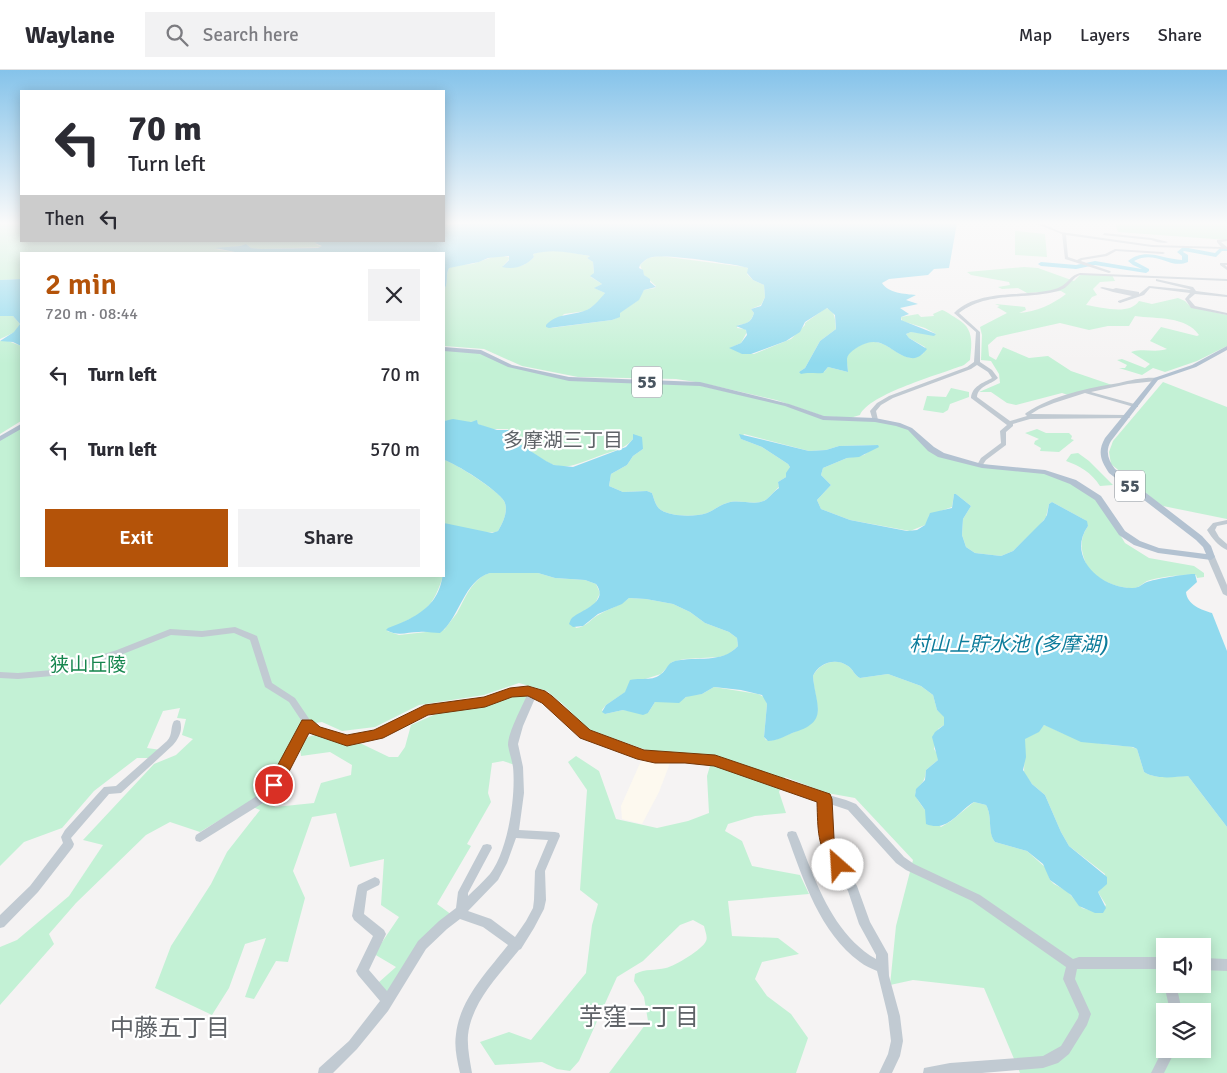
<!DOCTYPE html>
<meta charset="utf-8">
<style>
:root{--surface:#fff;--page:#f2f2f3;--text:#2b2b33;--muted:#7c7c81;--line:#e1e1e2;--accent:#b45309}
body{margin:0;font-family:Signika,"Noto Sans JP",sans-serif;background:var(--page);color:var(--text);height:100vh;display:flex;flex-direction:column;font-size:19px;white-space:nowrap}
*{box-sizing:border-box;margin:0}
p{font-size:16px;color:var(--muted)}
.icon{flex:none;width:28px;height:28px;fill:none;stroke:currentColor;stroke-width:2;stroke-linecap:round;stroke-linejoin:round}
.map{position:relative;flex:1;overflow:hidden}
.details{position:absolute;left:20px;top:182px;width:425px;height:325px;display:flex;flex-direction:column;background:var(--surface);border-radius:0px;box-shadow:0 2px 12px #0003}
.details>*{flex:none}
.top-card{position:absolute;left:20px;top:20px;width:425px;height:152px;border-radius:0px;box-shadow:0 2px 12px #0003;background:#fff;color:var(--text);overflow:hidden}
.tools{position:absolute;left:1156px;top:868px;display:grid;gap:10px}
.tools a{display:grid;place-items:center;width:55px;height:55px;border-radius:0px;background:var(--surface);box-shadow:0 2px 12px #0003;font-size:25px}
.pin{position:absolute;display:grid;place-items:center;width:42px;height:42px;color:#fff;margin:-21px;border:2px solid #fff;border-radius:50%;box-shadow:0 1px 5px #0007}
.me{position:absolute;width:55px;margin:-28px;rotate:334deg;stroke-linejoin:round;filter:drop-shadow(0 0 4px #0008)}
.turn{display:flex;align-items:center;gap:18px;height:105px;padding:0 25px;font-size:22px}
.turn .icon{width:65px;height:65px;stroke-width:2.5}
.turn b{display:block;font-size:35px;line-height:42px}
.then{display:flex;align-items:center;height:48px;padding:0 25px;background:#0003;gap:10px;font-size:19px}
.round{display:grid;place-items:center;flex:none;width:52px;height:52px;border-radius:0px;background:var(--page)}
.headline{display:flex;align-items:center;justify-content:space-between;height:85px;padding:0 25px}
h1{font-size:30px;font-weight:600;line-height:38px;color:var(--accent)}
.action{display:flex;gap:10px;margin-top:auto;padding:10px 25px}
.action a{flex:1;height:58px;border-radius:0px;background:var(--accent);color:#fff;font-size:20px;font-weight:600;line-height:58px;text-align:center}
.action a+a{background:var(--page);color:var(--text)}
ul{padding:0;list-style:none}
li{display:flex;align-items:center;gap:15px;height:75px;padding:0 25px}
li div{flex:1}
li b{display:block;font-size:19px}
li em{font-style:normal}
header{display:flex;align-items:center;gap:30px;box-sizing:border-box;height:70px;padding:0 25px;background:var(--surface);border-bottom:1px solid var(--line)}
header strong{font-size:24px}
nav{display:flex;gap:28px;margin-inline-start:auto;font-size:18px}
.search{width:350px;height:45px;background:var(--page);display:flex;align-items:center;gap:12px;box-sizing:border-box;padding:0 18px;border-radius:0px;color:var(--muted);font-size:19px}
.map>svg:first-child{display:block}
.commercial{fill:#fdf9ef}
.green{fill:#c3f1d5;fill-rule:evenodd}
.water{fill:#90daee}
.lines{fill:none;stroke-linecap:round;stroke-linejoin:round}
.river{fill:#90daee;fill-rule:evenodd}
.minor{fill:#c1cad2;fill-rule:evenodd}
.major{fill:#b3c2d1;fill-rule:evenodd}
.route{fill:#b45309;stroke:#753606}
.labels{text-anchor:middle;dominant-baseline:central;stroke-width:4.5;stroke-linejoin:round;paint-order:stroke}
.shield{fill:#fff;stroke:#808990;stroke-width:1}
.shield-label{font-size:18px;font-weight:bold;fill:#4a5661}
.park-label{font-size:19px;fill:#17864f;stroke:#fff}
.neighbourhood-label{font-size:20px;fill:#5f6368;stroke:#fff}
.water-label{font-size:20px;font-style:italic;fill:#0c7c9b;stroke:#fff}
.near-neighbourhood-label{font-size:24px;fill:#5f6368;stroke:#fff}
</style>
<header>
<strong>Waylane</strong>
<div class="search"><svg class="icon" aria-label="search" viewBox="0 0 24 24"><circle cx="10" cy="10" r="6"/><path d="M15 15l6 6"/></svg>Search here</div>
<nav><a>Map</a><a>Layers</a><a>Share</a></nav>
</header>
<div class="map">
<svg width="1227" height="1003" viewBox="0 0 1227 1003">
<rect width="100%" height="100%" fill="#f5f3f3"/>
<polygon class="commercial" points="644,690 670,693 659,722 642,754 622,749 621,736 641,691"/>
<g class="green">
<polygon points="0,153 21,153 21,171 320,171 315,174 322,177 261,179 251,178 246,174 240,176 215,179 245,184 21,184 21,209 0,210"/>
<polygon points="1115,153 1227,153 1227,170 1118,162"/>
<polygon points="1015,161 1045,164 1047,187 1015,185"/>
<path d="M543,181H562L590,186L587,188L593,192L594,204L591,207L602,214L595,218L605,223L600,231L586,241L564,244L551,258L612,250L620,246L619,243L637,231L644,220L655,218L656,216L644,205L640,195L648,188L660,186L745,197L749,199L747,204L753,210L764,215L765,227L761,235L751,239L754,243C751,252 747,254 738,255L737,258L745,259L747,262L741,273L732,277L740,283L754,284L791,269L805,255V253L826,238C836,241 835,250 836,259L820,271L805,298L799,302H824L828,297L848,302C847,287 843,285 859,276C883,262 892,286 913,288L923,284L925,277L909,268L906,264L911,262L936,264L925,258L902,251L901,247L918,244L921,247L934,246L933,244L942,240C946,241 951,245 956,248C974,258 972,271 970,290L964,295C941,304 869,324 860,345L850,348L823,346L776,330L702,313L676,309L578,307L522,296L484,279L444,276V220C449,213 445,205 449,198C456,194 464,195 472,194C484,191 498,182 510,188L503,196C516,198 525,197 534,187L533,184Z"/>
<path d="M1024,197L1038,198L1074,211L1080,205H1112L1115,211L1100,212L1093,219L1097,225L1092,227L1086,235C1101,237 1129,246 1139,231L1152,234L1178,228L1185,231L1191,237L1227,245V276L1197,291L1165,302L1153,298L1142,305L1119,298H1125L1127,295L1117,290L1122,289L1145,298L1150,294L1131,282C1144,278 1155,283 1167,279L1150,271L1161,257L1197,266L1199,265C1186,246 1157,249 1135,246L1129,256H1108L1089,260L1060,253L997,267L988,275L989,286L996,290L1003,277L1029,288L1048,286L1071,301L1112,315L1068,325L1062,323L1016,335L1007,333L991,322H979L1000,313L999,304L991,291L981,290L982,265L980,257L1007,243L997,237L1000,236L995,234L1025,237L1026,240L1019,243C1036,242 1053,234 1066,224L1061,221L1027,223L1018,218L1002,219L998,217L1010,215L1009,212L971,205L967,202Z"/>
<polygon points="0,246 13,246 20,254 15,262 0,269"/>
<polygon points="0,271 8,271 21,276 21,351 0,364"/>
<path d="M444,279L481,282L502,293L569,309L688,313L787,335L814,346L875,350L903,355L931,379L966,392L1054,404L1098,428L1125,473L1149,488L1194,496L1204,503V507L1197,508L1196,505C1186,504 1158,507 1147,511C1143,513 1139,518 1134,518C1116,519 1088,507 1084,488C1080,476 1081,466 1088,456L1085,450L1052,432L1049,434L1046,447L1039,456L1013,481L1001,486L975,483L966,477L962,465L963,449L971,436L956,424H954L952,437L929,445L928,452L925,455L910,461L850,450L821,439L817,430L831,415L821,405L823,398L847,388L864,385L878,375L839,376L826,380L809,381L744,364L741,369L762,377L788,394L790,397L786,407L778,412L779,417C774,421 772,425 768,428C758,438 740,428 727,433C720,435 714,440 707,443C695,447 672,447 661,440C656,437 654,429 652,423L647,421L623,422L609,416L611,404L627,395L633,386L643,379L633,369C624,380 612,381 599,386C565,399 560,403 529,380C519,372 513,372 508,359H490L478,354L477,351C466,354 455,349 444,351Z"/>
<polygon points="1163,312 1227,337 1227,449 1163,436 1157,432 1111,394 1109,382 1113,371"/>
<polygon points="951,318 969,322 969,327 950,334 948,340 943,343 923,340 927,326 946,327"/>
<path d="M21,356V506H443C431,545 419,543 387,561L399,565L444,560C448,554 453,549 457,543C465,529 472,508 490,503H538L555,508L585,510L596,514L600,523L595,534L571,549L576,558C587,557 591,548 600,544C610,538 620,536 629,528L646,529L673,534L690,542L705,553L729,562L737,568L738,576L729,584L719,587L684,589L672,592L661,604L645,609L606,635L602,640L605,644L623,640L648,643L655,632L682,630L689,625L702,624L714,617L758,624L764,627L767,634L764,667L766,670C775,672 783,666 792,663C830,648 815,639 813,606C819,593 836,587 848,596C853,599 854,605 860,608L888,604L921,616L933,625L937,640L944,646V655L938,659L934,679L938,685V690L926,700C925,713 922,711 916,721C912,729 935,750 941,757L951,751L974,732L986,735C993,747 987,761 995,772L1027,781L1046,798L1050,810L1054,814L1067,821L1082,838L1099,843L1106,835L1098,822L1101,819L1105,804L1069,776L1061,762L1045,725L1032,714L1024,703L1025,668L1038,662L1044,655L1047,656C1069,667 1086,672 1110,675C1119,676 1129,675 1137,679L1144,702C1156,710 1174,706 1188,706L1227,757V1003H1020L984,918L913,910L890,915L896,856L913,790L855,728L827,723L785,707L779,722L786,743L755,746L728,754L725,761L742,771L752,796L800,805L809,824L728,831L732,866L778,868L799,884L762,892L755,909L767,926L791,944L808,968L796,1003H609L648,951L644,927L634,911L635,904C646,898 655,901 666,898C675,896 703,879 706,871C708,867 705,861 704,856L693,850L680,855L643,891L617,907L579,991L570,1001L557,999L542,992L495,995L480,972L509,962L531,970L586,903L592,855L598,834L580,820L587,720L568,692L576,686L599,701L616,749L657,758L688,751L709,743L707,706L712,689L711,685L652,682L587,659L565,636L547,621L519,613L484,625L419,635L375,657L342,661L322,652L302,655L267,721L275,737L314,733L321,713L351,705L352,695L330,682L301,686L300,678L308,667L318,664L362,674L389,687H398L405,677L411,655L445,640L482,635L518,623H527L529,627L514,658L515,695L503,691L492,693L488,723L491,732L467,774L471,776L437,834L452,845L388,923L378,913L396,897L374,884L399,847L381,835L384,789L350,797L336,743L312,747L293,801L305,828L288,892L276,891L254,929L245,927L266,868L245,874L229,918L212,945L155,918L171,876L211,814L227,782L260,740L246,734L200,762L170,752L146,765L76,833L49,864L54,874L0,935V877L17,870L69,826L103,775L83,770L154,694L176,685L193,669L182,665L186,649L177,648L180,638L163,641L147,678L161,680L152,688H137L94,721L62,758L24,772L0,796V369ZM1165,876H1202V914H1165ZM1165,941H1202V979H1165Z"/>
<polygon points="1037,359 1046,363 1069,363 1072,366 1071,369 1074,370 1059,382 1040,381 1041,378 1034,374 1035,371 1039,369 1025,363"/>
<path d="M1078,383L1089,391L1113,415L1100,416C1091,402 1080,396 1066,391L1071,384Z"/>
<path d="M444,390C455,393 499,421 504,431C509,440 503,453 498,461C489,466 454,458 444,453Z"/>
</g>
<g class="water">
<path d="M472,153H957L949,198L934,199L928,205L889,209L882,213C888,223 905,224 916,225L906,230L918,234L900,238L909,244L901,247V250L936,264L934,266L911,262L906,264L909,268L927,279C923,284 918,289 911,288C891,285 883,262 858,277C844,286 847,287 848,302L828,297L823,303C815,304 809,302 801,304L799,302L805,298L820,271L836,259L835,245L827,238L805,252L800,262L786,271L751,284H742L729,278L741,273L747,265L746,260L736,256C745,253 751,254 754,243L751,239L761,236L765,227L764,215L753,210L747,203L748,198L740,196C722,193 664,183 649,188C646,189 643,192 640,195L639,198L643,200L644,205L650,209V212L656,217L644,220L639,230L620,243V247L612,250L549,258L546,257V255C557,243 570,246 584,241C593,238 599,230 605,223L594,218L602,214L590,206L594,203L593,192L587,188L590,186C571,183 553,178 533,184L534,187C526,196 515,200 502,197L509,190V186L488,188L479,192L449,198C445,205 449,213 444,220V184H245L215,178L240,176L246,174L251,178L261,179L318,178L322,176L315,173L319,171H444V155Z"/>
<polygon points="21,209 21,276 13,272 0,271 14,262 20,254 13,246 0,246 0,210"/>
<path d="M453,349L471,352L477,350L478,354L497,360H516L517,363L512,369L546,391L554,395L573,397L626,377L633,369V364L642,367L643,379L633,386L627,395L611,404L609,416L623,422L647,421L652,423C654,429 656,437 661,440C672,447 695,447 707,443C714,440 720,435 727,433C740,428 758,438 768,428C772,425 774,421 779,418L778,412L786,407V403L790,397L788,394L762,377L741,369L739,364L809,381L826,380L839,376L878,375L879,377L859,387L847,388L823,398L821,405L831,415L817,430L821,439L850,450L907,461L917,460L925,455L930,443L952,438L954,424H956L971,436L963,449L962,465L966,477L975,483L1001,486L1013,481L1044,450L1047,445L1049,434L1052,432L1087,451L1088,456C1066,487 1101,519 1133,518C1139,518 1142,514 1147,512C1154,509 1190,503 1195,504L1197,512L1186,522C1187,535 1202,540 1212,543L1227,581V757L1188,706C1174,707 1157,710 1144,702L1137,679L1133,677L1081,672L1044,655L1039,662L1025,669L1026,687L1023,700L1032,714L1045,725L1061,762L1069,776L1107,807V814L1098,822L1106,838L1103,843H1095L1079,836L1071,825L1050,810L1043,794L1027,781L995,772C987,762 993,747 986,735L974,732C958,741 948,763 926,754L925,740L915,726L916,719L925,710L926,700L938,690L932,667L935,662L944,655V647L937,640L933,625L921,616L888,604L860,608C854,605 853,599 848,596C836,587 818,593 813,606C815,634 830,651 795,662C786,665 778,671 768,671L764,667L767,634L762,625L741,620L714,617L702,624L686,627L679,633L655,632L648,643L643,645L623,640L605,644L602,642L606,635L625,622L630,610C640,607 652,612 661,604C667,600 667,593 675,591C696,586 722,594 738,576L737,568L729,562L705,553L690,542L673,534L646,529L629,528L622,534L598,544L583,556L573,557L569,554L571,549C580,540 610,533 596,514L585,510L555,508L538,503H490C463,511 460,548 440,563C433,563 426,561 419,562C406,562 399,567 386,560L388,558C450,536 444,511 444,453L492,463L498,461C503,453 509,440 504,431C498,420 455,393 444,390V351Z"/>
</g>
<g class="lines">
<path class="river" d="M1183,177L1215,183L1221,177H1227V181H1222L1216,187L1184,181L1183,182L1188,185V192C1170,200 1156,179 1134,191L1149,199V201L1146,203L1095,195L1076,199L1041,196L1038,194L1041,192L1076,195L1095,191L1142,199L1133,195L1128,191C1146,177 1162,189 1182,190V186L1177,182Z"/>
<g class="minor">
<polygon points="1034,153 1040,153 1061,162 1152,175 1221,177 1217,172 1217,170 1227,169 1227,171 1221,172 1227,177 1227,179 1152,177 1066,165 1068,187 1077,190 1081,188 1105,184 1115,179 1163,182 1165,183 1163,184 1116,181 1107,186 1082,190 1081,191 1110,201 1111,202 1109,203 1065,189 1062,164"/>
<path d="M1104,163L1152,168L1168,172C1164,174 1156,172 1151,170L1103,165Z"/>
<polygon points="1221,193 1227,193 1227,195 1225,195 1227,197 1227,200 1220,195 1220,193"/>
<path d="M1080,203L1227,209V211L1080,205C1070,209 1071,217 1058,221C1026,230 987,221 959,243L980,262V292L992,300L998,308C990,315 978,316 977,327L1010,351L1027,346L1025,344L1026,343C1053,325 1088,318 1119,313C1131,310 1145,307 1158,308L1159,309L1156,311L1128,314L1091,322L1138,335V337H1134L1085,323L1054,333L1039,339L1031,344L1127,345L1130,347L1129,348L1030,349L1013,354V356L1006,362V375L986,390L982,396H978L977,395L981,388L1001,373L1000,361L1007,355L971,328C972,316 983,313 992,308L988,302L977,295L971,299L893,328L881,335L876,341L878,350L877,351H873L870,341L877,333L889,326L967,297L974,292L976,262L954,243C980,218 1022,228 1055,219C1069,215 1068,206 1080,203Z"/>
<polygon points="1156,209 1193,217 1196,221 1227,225 1227,227 1195,224 1189,229 1195,236 1227,243 1227,245 1191,238 1185,229 1190,223 1150,218 1144,225 1120,233 1118,232 1118,231 1132,226 1113,222 1100,218 1102,217 1113,219 1116,218 1139,222 1139,224 1149,216 1191,220 1189,219 1156,211"/>
<path d="M1227,450V454L1217,456L1215,460L1219,467L1227,474V480C1218,476 1212,468 1207,460L1213,453Z"/>
<polygon points="1208,485 1214,485 1215,487 1227,515 1227,526 1223,524 1207,487"/>
<path d="M235,557L257,566L272,613L295,628L314,656L335,665L347,667L376,661L419,639L431,636L484,629L516,618L533,619L544,623L561,636L585,660L643,682L655,684L685,683L715,687L811,720L846,730L856,734L904,787L914,794L980,825L1073,889L1079,887H1165V899H1077L1075,909L1091,944L1087,955L1069,984L1058,993L1043,998L982,1003H923L924,998L950,993L1043,986L1061,976L1078,948L1079,944L1063,909L1066,897L972,831L906,800L896,793L848,740L830,734V761L835,781L857,816L870,852L888,884L889,906L900,946L903,971L900,986L892,1003H879L888,984L891,971L888,946L877,901C871,898 865,896 860,892C820,863 803,809 787,765L788,762L792,761L796,762C802,775 806,789 812,802C825,835 844,871 876,889V885L859,854L848,821L825,782L820,761V731L714,695L685,691L655,692L639,688L579,664L555,640L536,626L523,656L518,674L523,697L524,723L519,760L555,762L559,763L560,766L545,801L546,830L544,839L534,858L521,879L519,880C499,905 472,931 468,965C467,977 470,991 472,1003H460C457,990 454,977 456,964C460,929 487,902 508,875L483,857L460,849L447,859L426,879L388,941L357,979L333,1003H318L319,998L349,971L380,931L358,905L356,901L373,866L354,850L352,846L357,818L358,815L375,807L379,809L380,812L379,815L367,821L364,844L384,860L386,864L369,900L387,921L418,871L439,851L456,838L458,822L483,775L487,774L491,775L492,778L468,823V826C475,819 483,812 490,804C508,781 516,726 513,697C512,690 509,682 508,675C508,662 522,637 527,625L516,624L485,635L431,642L422,645L381,666L347,673L330,670L308,661L290,696L271,728L200,772L196,771L195,768L196,765L263,722L283,691L303,653L289,632L265,617L250,570L234,563L202,567L171,565L123,584L52,606L18,609L0,608V602L18,603L52,600L117,580L170,559L202,561ZM516,768L548,770L535,801L534,830L533,838L526,851L515,867L491,849L468,841L498,810L507,793Z"/>
<path d="M177,650L180,651C183,660 179,668 173,675L121,723L109,724L71,768L74,774L73,777L38,822L4,857L0,858V845L30,816L63,773L61,767L65,760L104,717L116,716L167,671C173,664 170,658 174,651Z"/>
<polygon points="1202,888 1227,889 1227,901 1202,900"/>
<polygon points="1165,912 1165,914 1176,914 1182,941 1170,941 1164,914"/>
<polygon points="1165,975 1165,979 1176,979 1164,1003 1151,1003"/>
</g>
<g class="major">
<path d="M1227,276V280L1196,297L1158,310L1111,371C1105,381 1108,390 1115,399L1202,466L1211,476L1215,487L1211,490L1158,483L1134,475L1119,465L1095,430L1070,414L1044,404L982,398L938,387L928,381L908,360L896,356L875,352L823,350L785,336L700,316L569,311L508,297L480,284L444,281V277L481,280L512,295L569,307L700,312L789,334L824,346L875,348L900,353L912,358L934,377L944,383L982,394L1045,400L1076,410L1101,426L1125,461L1140,471L1159,478L1206,484L1203,477L1196,470L1109,403C1101,391 1097,382 1105,368L1154,308L1192,295Z"/>
<polygon points="21,354 21,359 0,371 0,366"/>
</g>
</g>
<linearGradient id="sky" x2="0" y2="1"><stop stop-color="#85c3ea"/><stop offset="0.52" stop-color="#fafafa"/><stop offset="1" stop-color="#fafafa" stop-opacity="0"/></linearGradient>
<rect width="1227" height="294" fill="url(#sky)"/>
<path class="route" d="M528,616L545,621L552,626L590,660L644,680L715,685L830,724L832,729L834,768L846,795L844,800L838,802L833,800C817,774 818,762 817,732L714,696L685,693H655L637,689L580,668L542,633L528,626L512,627L485,637L428,645L383,668L347,676L309,663L280,719L274,721L269,719L267,715L302,650H312L320,657L347,665L374,660L425,635L484,627L510,618Z"/>
<g class="labels">
<g class="shield">
<rect x="632" y="296.5" width="30" height="31" rx="4"/>
<rect x="1115" y="400.5" width="30" height="31" rx="4"/>
</g>
<g class="shield-label">
<text x="647" y="312">55</text>
<text x="1130" y="416">55</text>
</g>
<g class="park-label">
<text x="88" y="595">狭山丘陵</text>
</g>
<g class="neighbourhood-label">
<text x="563" y="370">多摩湖三丁目</text>
</g>
<g class="water-label">
<text x="1008" y="574">村山上貯水池 (多摩湖)</text>
</g>
<g class="near-neighbourhood-label">
<text x="639" y="947">芋窪二丁目</text>
<text x="170" y="958">中藤五丁目</text>
</g>
</g>
</svg>
<div class="tools">
<a><svg class="icon" aria-label="sound" viewBox="0 0 24 24"><path d="M4 9h4l5-4v14l-5-4H4zM17 9q2 3 0 6"/></svg></a>
<a><svg class="icon" aria-label="layers" viewBox="0 0 24 24"><path d="M12 4l9 5-9 5-9-5zM3 14l9 5 9-5"/></svg></a>
</div>
<div class="pin" style="left:274px;top:715px;background:#d93025"><svg class="icon" aria-label="arrive" viewBox="0 0 24 24"><path d="M6 21V4h12l-3 4 3 4H6"/></svg></div>
<svg class="me" style="left:838px;top:795px" viewBox="-20 -20 40 40"><circle r="19" fill="#fff"/><path d="M0-13L10 11 0 6-10 11z" fill="#b45309"/></svg>
<div class="top-card">
<div class="turn"><svg class="icon" aria-label="left" viewBox="0 0 24 24"><path d="M17 20v-9H6M10 6l-5 5 5 5"/></svg><div><b>70 m</b>Turn left</div></div>
<div class="then">Then<svg class="icon" aria-label="left" viewBox="0 0 24 24"><path d="M17 20v-9H6M10 6l-5 5 5 5"/></svg></div>
</div>
<section class="details">
<div class="headline"><div><h1>2 min</h1><p>720 m · 08:44</p></div><a class="round"><svg class="icon" aria-label="close" viewBox="0 0 24 24"><path d="M6 6l12 12M18 6L6 18"/></svg></a></div>
<ul>
<li><svg class="icon" aria-label="left" viewBox="0 0 24 24"><path d="M17 20v-9H6M10 6l-5 5 5 5"/></svg><div><b>Turn left</b></div><em>70 m</em></li>
<li><svg class="icon" aria-label="left" viewBox="0 0 24 24"><path d="M17 20v-9H6M10 6l-5 5 5 5"/></svg><div><b>Turn left</b></div><em>570 m</em></li>
</ul>
<div class="action"><a>Exit</a><a>Share</a></div>
</section>
</div>
